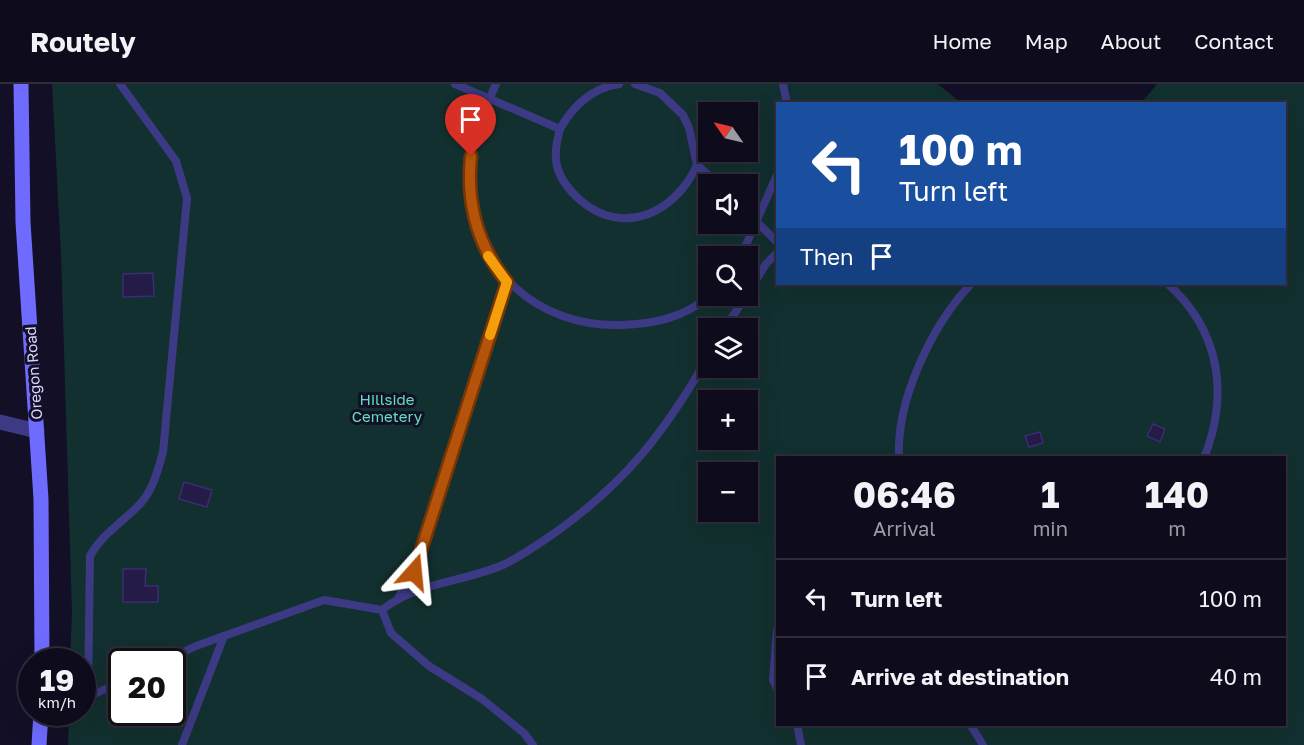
<!DOCTYPE html>
<meta charset="utf-8">
<style>
:root{--surface:#0e0b1c;--page:#171425;--text:#f1f3f6;--muted:#9b9ba3;--line:#2e2b3b}
body{margin:0;font-family:"Golos Text",sans-serif;background:var(--page);color:var(--text);height:100vh;display:flex;flex-direction:column;font-size:22px;white-space:nowrap}
*{box-sizing:border-box;margin:0}
p{font-size:20px;color:var(--muted)}
.icon{flex:none;width:33px;height:33px;fill:none;stroke:currentColor;stroke-width:2;stroke-linecap:round;stroke-linejoin:round}
.map{position:relative;flex:1;overflow:hidden}
.sheet{position:absolute;left:776px;top:372px;width:510px;height:270px;display:flex;flex-direction:column;background:var(--surface);border-radius:0px;box-shadow:0 6px 24px #0002,0 0 0 2px var(--line)}
.sheet>*{flex:none}
.top-card{position:absolute;left:776px;top:18px;width:510px;height:183px;border-radius:0px;box-shadow:0 6px 24px #0002,0 0 0 2px var(--line);background:#1a4fa0;color:#fff;overflow:hidden}
.needle{width:39px;rotate:304deg}
.controls{position:absolute;left:698px;top:18px;display:grid;gap:12px}
.controls a{display:grid;place-items:center;width:60px;height:60px;border-radius:0px;background:var(--surface);box-shadow:0 6px 24px #0002,0 0 0 2px var(--line);font-size:30px}
.speed{position:absolute;left:18px;top:564px;display:flex;gap:12px;font-size:30px;font-weight:700;text-align:center}
.speed>*{display:grid;place-content:center;width:78px;height:78px;border-radius:50%;background:var(--surface);box-shadow:0 6px 24px #0002,0 0 0 2px var(--line);line-height:1}
.speed small{font-size:15px;font-weight:400}
.speed .limit{border:3px solid #111;border-radius:9px;background:#fff;color:#111}
.pin{position:absolute;display:grid;place-items:center;width:51px;height:51px;color:#fff;margin:-62px -26px;border-radius:50% 50% 50% 0;rotate:-45deg;box-shadow:0 0 6px #0007}
.pin .icon{rotate:45deg}
.me{position:absolute;width:66px;margin:-33px;rotate:18deg;stroke-linejoin:round;filter:drop-shadow(0 0 4px #0008)}
.turn{display:flex;align-items:center;gap:21px;height:126px;padding:0 24px;font-size:27px}
.turn .icon{width:78px;height:78px;stroke-width:2.5}
.turn b{display:block;font-size:42px;line-height:51px}
.then{display:flex;align-items:center;height:57px;padding:0 24px;background:#0003;gap:12px;font-size:22px}
.eta{display:flex;justify-content:space-evenly;align-items:center;height:102px;text-align:center}
.eta b{font-size:36px;font-weight:700;line-height:42px}
ul{padding:0;list-style:none}
li{display:flex;align-items:center;gap:18px;height:78px;padding:0 24px;border-top:2px solid var(--line)}
li div{flex:1}
li b{display:block;font-size:22px}
li em{font-style:normal}
header{display:flex;align-items:center;gap:36px;box-sizing:border-box;height:84px;padding:0 30px;background:var(--surface);border-bottom:2px solid var(--line)}
header strong{font-size:28px}
nav{display:flex;gap:33px;margin-inline-start:auto;font-size:21px}
.map>svg:first-child{display:block}
.green{fill:#12302f;fill-rule:evenodd}
.building{fill:#241b47;stroke:#3b2d73;stroke-width:1.5}
.lines{fill:none;stroke-linecap:round;stroke-linejoin:round}
.lane{stroke:#3d3a85;stroke-width:8}
.street{stroke:#3d3a85;stroke-width:15}
.secondary{stroke:#6f6bff;stroke-width:15}
.route-casing{stroke:#753606;stroke-width:15}
.route{stroke:#b45309;stroke-width:10}
.slow{stroke:#f59e0b;stroke-width:10}
.labels{text-anchor:middle;dominant-baseline:central;stroke-width:6;stroke-linejoin:round;paint-order:stroke}
.street-label{font-size:15px;fill:#d9d4ff;stroke:#130f26}
.park-label{font-size:15px;fill:#5fe0c0;stroke:#130f26}
</style>
<header>
<strong>Routely</strong>
<nav><a>Home</a><a>Map</a><a>About</a><a>Contact</a></nav>
</header>
<div class="map">
<svg width="1304" height="661" viewBox="0 0 1304 661">
<rect width="100%" height="100%" fill="#130f26"/>
<path class="green" d="M52,0H938L961,19L777,20V200H1284V20L1141,19L1157,0H1304V661H68L69,629L82,628V578L70,577L72,528L61,170ZM708,28H747V68H708ZM708,100H747V140H708ZM708,172H747V212H708ZM708,244H747V284H708ZM708,316H747V356H708ZM777,374H1284V640H777ZM708,388H747V428H708ZM122,578H172V628H122Z"/>
<g class="building">
<polygon points="153,189 154,212 123,213 123,190"/>
<polygon points="1153,340 1165,345 1160,358 1147,352"/>
<polygon points="1040,348 1043,359 1029,363 1025,352"/>
<polygon points="184,398 212,406 207,423 179,415"/>
<polygon points="123,485 146,485 145,502 158,502 158,518 123,518"/>
</g>
<g class="lines">
<g class="lane">
<path d="M455,0L560,45C573,22 592,4 619,0"/>
<path d="M496,0C482,31 467,65 469,100C471,184 538,244 621,241C653,240 684,234 709,212"/>
<polyline points="635,0 660,9 683,31 689,44 697,81 719,100"/>
<polyline points="783,0 787,20"/>
<path d="M560,45C557,57 554,69 557,82C560,95 570,107 580,116C624,154 676,128 697,81"/>
<polyline points="747,128 777,158"/>
<polyline points="741,172 777,91"/>
<path d="M1168,200C1219,246 1230,309 1204,374"/>
<polyline points="747,210 766,180 777,169"/>
<polyline points="725,244 746,212"/>
<path d="M899,374C896,316 932,241 971,200"/>
<polyline points="399,512 414,488 507,198"/>
<path d="M382,526C416,498 466,498 505,480C523,471 540,459 556,448C626,398 665,348 708,273"/>
<polyline points="777,547 773,596 777,604"/>
<polyline points="163,578 196,562 324,516 382,526 391,549 429,582 482,615 524,649 533,661"/>
<path d="M88,613L90,472C102,450 123,438 140,420C153,406 158,386 163,368L187,114L176,77L120,0"/>
<polyline points="82,616 122,597"/>
<polyline points="40,636 55,628"/>
<polyline points="797,640 801,661"/>
<polyline points="970,640 983,661"/>
<polyline points="182,661 224,552"/>
</g>
<polyline class="street" points="0,338 37,347"/>
<g class="secondary">
<polyline points="21,0 23,138 41,415 42,578"/>
<polyline points="39,661 41,628"/>
</g>
</g>
<g class="lines">
<defs>
<path id="route" d="M414,488L507,198C477,161 466,120 471,72"/>
</defs>
<use href="#route" class="route-casing"/>
<use href="#route" class="route"/>
<polyline class="slow" points="488,172 507,198 490,251"/>
</g>
<g class="labels">
<g class="street-label">
<text transform="translate(33 289) rotate(-94)">Oregon Road</text>
</g>
<g class="park-label">
<text x="387" y="315">Hillside<tspan x="387" dy="17">Cemetery</tspan></text>
</g>
</g>
</svg>
<div class="controls">
<a><svg class="needle" viewBox="-14 -14 28 28"><path d="M0-13l5 13h-10z" fill="#e53935"/><path d="M0 13l5-13h-10z" fill="#9b9ba3"/></svg></a>
<a><svg class="icon" aria-label="sound" viewBox="0 0 24 24"><path d="M4 9h4l5-4v14l-5-4H4zM17 9q2 3 0 6"/></svg></a>
<a><svg class="icon" aria-label="search" viewBox="0 0 24 24"><circle cx="10" cy="10" r="6"/><path d="M15 15l6 6"/></svg></a>
<a><svg class="icon" aria-label="layers" viewBox="0 0 24 24"><path d="M12 4l9 5-9 5-9-5zM3 14l9 5 9-5"/></svg></a>
<a>+</a>
<a>−</a>
</div>
<div class="speed"><div>19<small>km/h</small></div><div class="limit">20</div></div>
<div class="pin" style="left:471px;top:72px;background:#d93025"><svg class="icon" aria-label="arrive" viewBox="0 0 24 24"><path d="M6 21V4h12l-3 4 3 4H6"/></svg></div>
<svg class="me" style="left:414px;top:488px" viewBox="-20 -20 40 40"><path d="M0-17L14 15 0 8-14 15z" fill="#b45309" stroke="#fff" stroke-width="4"/></svg>
<div class="top-card">
<div class="turn"><svg class="icon" aria-label="left" viewBox="0 0 24 24"><path d="M17 20v-9H6M10 6l-5 5 5 5"/></svg><div><b>100 m</b>Turn left</div></div>
<div class="then">Then<svg class="icon" aria-label="arrive" viewBox="0 0 24 24"><path d="M6 21V4h12l-3 4 3 4H6"/></svg></div>
</div>
<section class="sheet">
<div class="eta">
<div><b>06:46</b><p>Arrival</p></div>
<div><b>1</b><p>min</p></div>
<div><b>140</b><p>m</p></div>
</div>
<ul>
<li><svg class="icon" aria-label="left" viewBox="0 0 24 24"><path d="M17 20v-9H6M10 6l-5 5 5 5"/></svg><div><b>Turn left</b></div><em>100 m</em></li>
<li><svg class="icon" aria-label="arrive" viewBox="0 0 24 24"><path d="M6 21V4h12l-3 4 3 4H6"/></svg><div><b>Arrive at destination</b></div><em>40 m</em></li>
</ul>
</section>
</div>
